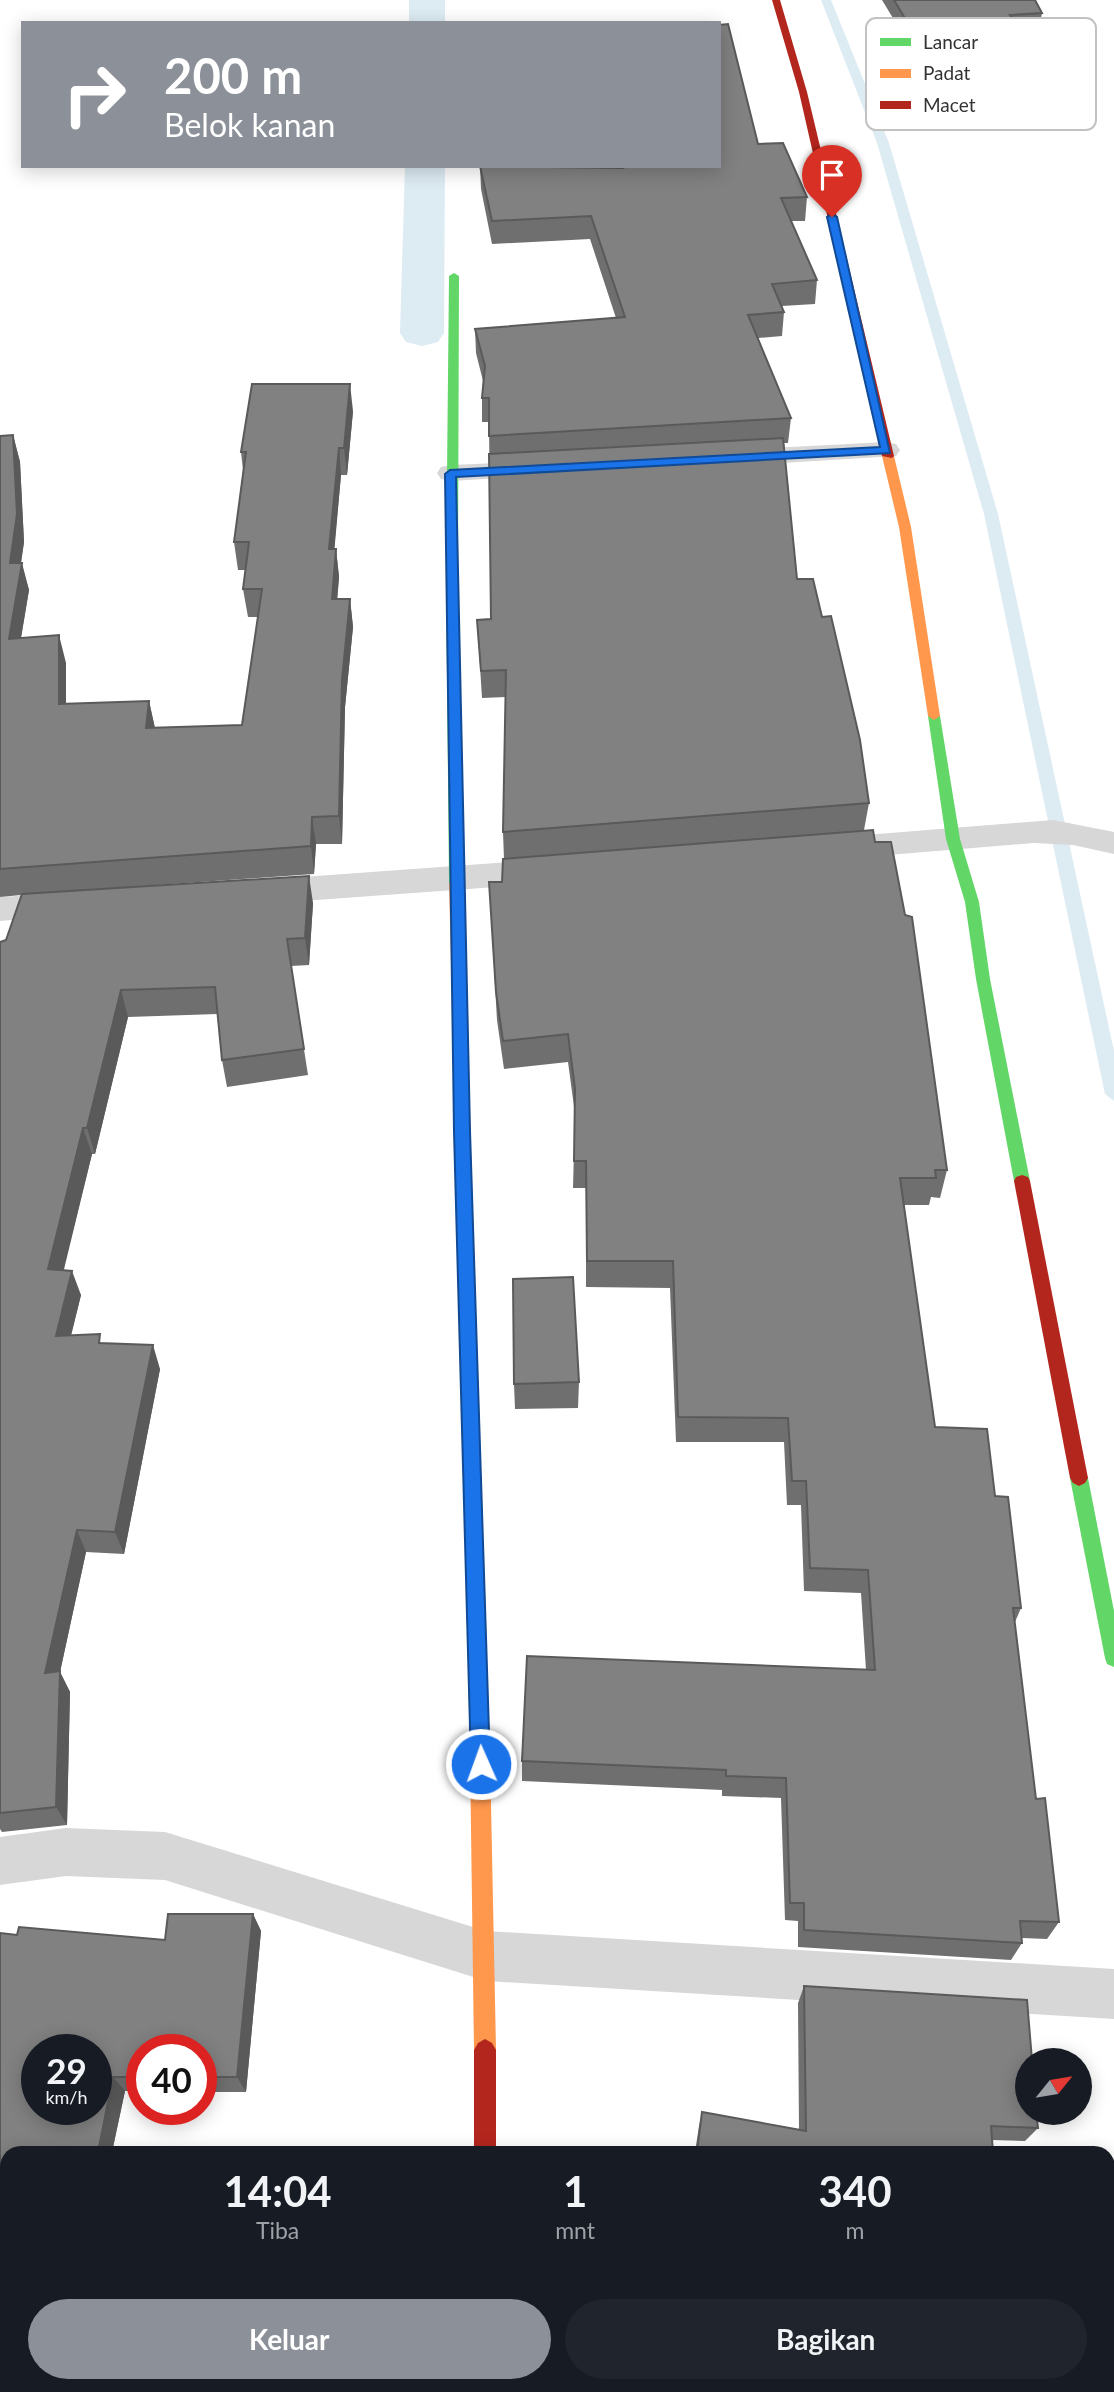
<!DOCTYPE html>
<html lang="id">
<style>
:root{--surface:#171b24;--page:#20242c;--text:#f1f3f6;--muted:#9ea1a6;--accent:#8c9099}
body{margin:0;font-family:Lato,sans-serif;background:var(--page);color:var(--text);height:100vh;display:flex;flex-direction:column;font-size:26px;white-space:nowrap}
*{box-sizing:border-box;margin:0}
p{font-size:23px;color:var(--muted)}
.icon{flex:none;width:38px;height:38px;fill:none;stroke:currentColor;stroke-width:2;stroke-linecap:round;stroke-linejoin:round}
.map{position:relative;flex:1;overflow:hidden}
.drawer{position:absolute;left:0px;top:2146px;width:1115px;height:247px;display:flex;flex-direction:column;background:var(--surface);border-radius:21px 21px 0 0;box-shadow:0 4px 18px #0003}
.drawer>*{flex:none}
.hud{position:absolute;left:21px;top:21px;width:700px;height:147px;border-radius:0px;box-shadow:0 4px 18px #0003;background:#8c9099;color:#fff;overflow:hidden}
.needle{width:46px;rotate:60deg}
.buttons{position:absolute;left:1015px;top:2048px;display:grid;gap:14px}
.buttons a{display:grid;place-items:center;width:77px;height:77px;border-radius:50%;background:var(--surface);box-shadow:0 4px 18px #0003;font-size:35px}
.speed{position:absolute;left:21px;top:2034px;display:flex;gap:14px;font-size:35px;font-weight:700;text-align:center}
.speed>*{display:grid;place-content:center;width:91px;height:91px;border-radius:50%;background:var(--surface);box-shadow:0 4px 18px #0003;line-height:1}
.speed small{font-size:18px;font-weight:400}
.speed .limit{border:10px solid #d22;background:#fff;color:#111}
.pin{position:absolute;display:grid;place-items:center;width:60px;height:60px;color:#fff;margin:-72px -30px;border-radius:50% 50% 50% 0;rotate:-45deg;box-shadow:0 0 7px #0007}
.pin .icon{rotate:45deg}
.me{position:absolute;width:77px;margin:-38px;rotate:358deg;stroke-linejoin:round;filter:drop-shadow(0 0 5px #0008)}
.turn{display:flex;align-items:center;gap:24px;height:147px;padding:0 28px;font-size:32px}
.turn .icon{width:91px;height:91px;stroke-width:2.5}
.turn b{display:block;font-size:49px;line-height:60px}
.eta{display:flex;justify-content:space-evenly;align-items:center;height:119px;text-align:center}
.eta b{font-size:42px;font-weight:700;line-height:49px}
.primary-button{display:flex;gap:14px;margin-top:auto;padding:14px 28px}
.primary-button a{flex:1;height:80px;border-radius:42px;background:var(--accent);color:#fff;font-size:28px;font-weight:700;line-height:80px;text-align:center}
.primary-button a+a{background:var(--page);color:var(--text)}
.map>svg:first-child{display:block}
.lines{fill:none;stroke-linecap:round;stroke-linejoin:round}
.stream{fill:#ddebf3;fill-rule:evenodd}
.canal{fill:#ddebf3;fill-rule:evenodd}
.street{fill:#d7d7d7;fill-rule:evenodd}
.fast{fill:#63d668;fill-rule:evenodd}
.slow{fill:#ff974d;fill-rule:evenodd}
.jam{fill:#b3261e;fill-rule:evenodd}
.wall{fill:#6f6f6f;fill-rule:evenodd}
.shaded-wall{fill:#5a5a5a}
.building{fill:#818181;stroke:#5a5a5a;stroke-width:2;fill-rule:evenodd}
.route{fill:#1a73e8;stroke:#114b97;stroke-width:2}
.key{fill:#fff;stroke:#c2c2c2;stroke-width:2}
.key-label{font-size:19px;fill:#333}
</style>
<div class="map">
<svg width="1114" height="2392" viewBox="0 0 1114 2392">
<rect width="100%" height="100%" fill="#fff"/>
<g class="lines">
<polygon class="stream" points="821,0 831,0 889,143 998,514 1114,1051 1114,1101 1105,1094 984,514 877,143"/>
<g class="canal">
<rect x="409" y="0" width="36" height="23"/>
<polygon points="405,166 445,166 444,333 438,342 422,346 406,342 400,333"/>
</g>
<g class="street">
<polygon points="886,442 896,444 900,450 896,456 734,466 724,464 720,458 724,452 734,450"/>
<polygon points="541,461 551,463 555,469 551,475 451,481 441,479 437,473 441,467 451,465"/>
<polygon points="1053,820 1114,832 1114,854 1073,845 1034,843 840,859 828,856 823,848 828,840 840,837"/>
<polygon points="553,859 565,863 570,871 565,879 553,883 261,904 249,900 244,892 249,884 261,880"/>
<polygon points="68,893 80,896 85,905 80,914 0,921 0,897"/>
<polygon points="66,1828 165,1832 486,1931 1114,1969 1114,2019 486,1981 165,1880 66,1876 0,1885 0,1837"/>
<rect x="455" y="2385" width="56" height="7"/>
</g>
<g class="fast">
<polygon points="454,273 459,276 458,575 463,883 456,888 449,883 446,575 449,276"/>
<polygon points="934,712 940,716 960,839 979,902 990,979 1030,1181 1028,1185 1016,1185 1014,1181 976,979 965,902 946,839 928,716"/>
<polygon points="467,1272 473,1274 475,1279 490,1754 487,1761 480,1763 473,1761 470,1754 459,1279 461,1274"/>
<polygon points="1079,1470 1085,1473 1088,1478 1114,1611 1114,1667 1107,1664 1105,1658 1070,1478 1073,1473"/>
</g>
<g class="slow">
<polygon points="888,453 894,456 911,527 940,716 934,720 928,716 899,527 882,456"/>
<polygon points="456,878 463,883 475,1279 473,1284 461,1284 459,1279 449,883"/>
<polygon points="480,1745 487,1747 490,1754 496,2050 492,2057 485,2061 478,2057 474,2050 470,1754 473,1747"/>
</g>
<g class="jam">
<polygon points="772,0 780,0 807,92 894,456 892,458 882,456 799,92"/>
<polygon points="1022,1175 1028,1177 1030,1181 1088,1478 1085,1483 1079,1486 1073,1483 1070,1478 1014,1181 1016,1177"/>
<polygon points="485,2039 492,2043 496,2050 496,2152 474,2152 474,2050 478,2043"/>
</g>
</g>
<g class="wall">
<polygon points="882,0 1035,0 1042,13 1039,29 1024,30 1044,52 1041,69 931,81"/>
<polygon points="758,144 807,197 805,221 791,221 817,280 815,304 782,306 784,312 782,336 758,338 791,418 788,443 784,443 797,579 822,617 869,803 864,830 875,842 947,1170 940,1198 931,1197 929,1205 904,1205 935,1427 995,1496 1021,1608 1015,1622 1036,1799 1059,1922 1047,1939 1022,1938 1022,1943 1011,1960 798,1947 798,1921 785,1920 781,1798 722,1796 722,1790 522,1781 522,1761 866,1670 861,1593 804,1591 801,1505 787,1505 784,1442 676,1442 670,1288 586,1287 586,1188 573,1188 575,1114 568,1062 504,1069 497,1020 489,882 502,882 504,859 503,832 506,697 482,698 477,620 491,619 489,422 482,422 482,398 483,381 476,353 475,329 616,318 590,239 492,244 481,189 480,166 617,168 617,166 719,166"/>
<polygon points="353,411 347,475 341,475 334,549 336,549 339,577 337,599 350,599 353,627 345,707 342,844 316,844 314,874 114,888 313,903 309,965 291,966 308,1075 227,1087 222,1060 217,1014 128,1017 95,1154 92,1154 63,1270 81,1295 71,1335 103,1343 160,1369 124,1554 86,1552 60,1672 70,1692 67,1825 2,1832 0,1829 0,942 6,940 21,895 0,897 0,436 13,435 20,462 24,542 21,563 29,590 21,638 66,663 66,704 149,701 155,728 242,725 258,617 248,617 243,589 246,570 238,570 234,542 243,470 241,452"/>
<polygon points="579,1382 578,1408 515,1409 514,1384"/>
<path d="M168,1914H253L261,1931L246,2092H201V2049H142V2091H125L112,2152H7V2385H72L70,2392H0V1933L17,1935L19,1927L165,1940ZM37,2049H96V2109H37Z"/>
<polygon points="804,1986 1038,2128 1025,2141 992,2140 993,2152 695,2152 699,2126 702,2112 799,2130 798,2003"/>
<polygon points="854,2385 1108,2385 1114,2392 854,2392"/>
</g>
<g class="shaded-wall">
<polygon points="1044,52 1041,69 931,81 933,65"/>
<polygon points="350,384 353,411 347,475 344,448"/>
<polygon points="13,435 20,462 24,542 18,582 22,563 29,590 16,667 9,639"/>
<polygon points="339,448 341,475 332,577 329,549"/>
<polygon points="336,549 339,577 335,627 332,599"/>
<polygon points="350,599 353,627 345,707 342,844 339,816 342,680"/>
<polygon points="59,635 66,663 66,732 59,704"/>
<polygon points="149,701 155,729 146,728"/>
<polygon points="312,817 316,844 314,874 311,846"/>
<polygon points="309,876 313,903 309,965 305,938"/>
<polygon points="121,990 128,1017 95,1154 87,1128"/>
<polygon points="83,1128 92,1154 58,1294 48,1269"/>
<polygon points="72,1271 81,1295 65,1360 56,1336"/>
<polygon points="153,1345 160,1369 124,1554 115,1532"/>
<polygon points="77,1530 86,1552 60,1672 70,1692 67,1825 56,1807 45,1673"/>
<polygon points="253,1914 261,1931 246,2092 237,2077"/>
<polygon points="113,2077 125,2091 112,2152 98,2152"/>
<polygon points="57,2385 72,2385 70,2392 55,2392"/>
</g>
<g class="building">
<polygon points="894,0 1035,0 1042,13 1010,15 1044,52 933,65"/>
<polygon points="728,24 758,144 783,143 807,197 781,198 817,280 772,284 784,312 748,315 791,418 489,436 489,398 482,398 485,366 475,329 625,317 591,216 492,221 480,166 623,168 622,166 719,166 719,25"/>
<polygon points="252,384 350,384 344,448 339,448 329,549 336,549 332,599 350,599 342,680 339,816 312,817 311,846 0,869 0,436 13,435 17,514 10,563 22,563 9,639 59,635 59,704 149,701 146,728 242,725 262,589 243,589 249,542 234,542 246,452 241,452"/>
<polygon points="783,438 797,579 813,579 822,617 831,616 860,740 869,803 503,832 506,670 481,671 477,620 491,619 489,454"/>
<polygon points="873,830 875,842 891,842 905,915 912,917 947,1170 935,1170 936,1178 900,1178 935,1427 987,1429 995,1496 1008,1497 1021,1608 1013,1608 1036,1799 1045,1798 1059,1922 1020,1921 1022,1943 804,1930 804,1903 790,1903 786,1778 726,1776 726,1770 522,1761 527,1656 875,1670 868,1570 810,1568 806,1481 792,1481 788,1418 678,1417 673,1261 587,1261 586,1161 574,1161 575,1089 568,1034 503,1041 496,992 489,882 502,882 503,859"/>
<polygon points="309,876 305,938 287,939 304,1049 222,1060 215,987 121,990 87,1128 83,1128 48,1269 72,1271 56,1336 100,1334 99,1343 153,1345 115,1532 77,1530 45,1673 60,1671 56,1807 0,1813 0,942 6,940 22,894"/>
<polygon points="573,1277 579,1382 514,1384 513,1279"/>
<path d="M168,1914H253L237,2077H201V2049H142V2077H113L98,2152H7V2385H57L55,2392H0V1933L17,1935L19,1927L165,1940ZM37,2049H96V2109H37Z"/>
<polygon points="804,1986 1027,2000 1032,2060 1027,2060 1027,2112 1036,2112 1038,2128 991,2126 993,2152 697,2152 702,2112 806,2131"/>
<polygon points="1108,2310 1114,2369 1114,2392 863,2392 862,2385 1108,2385"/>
</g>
<polygon class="route" points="832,214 837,217 890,453 456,477 470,1131 490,1764 488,1770 481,1773 474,1770 471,1764 454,1131 445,474 450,470 880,447 827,217"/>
<rect x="866" y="18" width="230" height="112" rx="10" class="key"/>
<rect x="880" y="38" width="31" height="8" fill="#63d668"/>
<rect x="880" y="69" width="31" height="9" fill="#ff974d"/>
<rect x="880" y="101" width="31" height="8" fill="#b3261e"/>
<g class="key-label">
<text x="923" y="49">Lancar</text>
<text x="923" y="80">Padat</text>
<text x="923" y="112">Macet</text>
</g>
</svg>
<div class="buttons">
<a><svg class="needle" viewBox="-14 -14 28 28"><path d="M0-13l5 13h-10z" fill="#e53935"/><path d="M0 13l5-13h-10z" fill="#9ea1a6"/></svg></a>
</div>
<div class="speed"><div>29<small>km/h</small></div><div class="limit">40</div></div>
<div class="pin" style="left:832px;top:217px;background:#d93025"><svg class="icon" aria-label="arrive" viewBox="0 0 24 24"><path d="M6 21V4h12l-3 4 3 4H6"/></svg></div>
<svg class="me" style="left:481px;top:1764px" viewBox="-20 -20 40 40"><circle r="17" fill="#1a73e8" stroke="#fff" stroke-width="3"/><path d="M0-11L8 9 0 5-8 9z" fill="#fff"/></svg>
<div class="hud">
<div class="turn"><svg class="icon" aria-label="right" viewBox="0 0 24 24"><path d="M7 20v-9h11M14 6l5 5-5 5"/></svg><div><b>200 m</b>Belok kanan</div></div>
</div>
<section class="drawer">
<div class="eta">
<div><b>14:04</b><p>Tiba</p></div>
<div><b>1</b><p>mnt</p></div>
<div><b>340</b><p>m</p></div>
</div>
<div class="primary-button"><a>Keluar</a><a>Bagikan</a></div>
</section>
</div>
